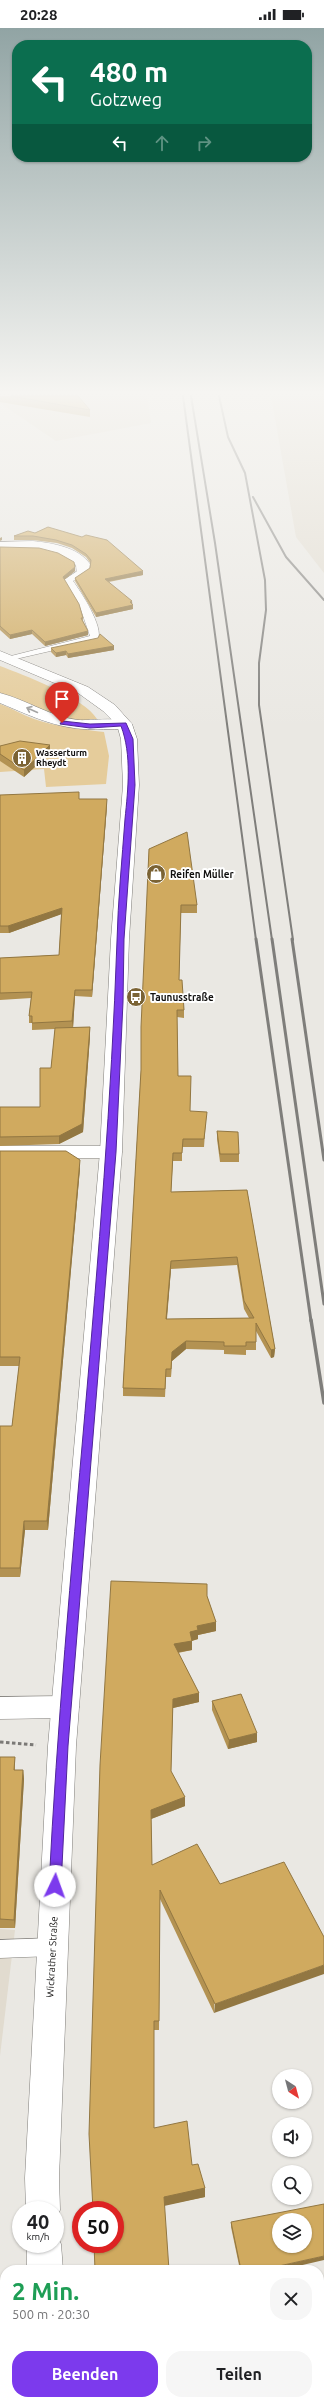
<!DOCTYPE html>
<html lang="de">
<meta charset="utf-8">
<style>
:root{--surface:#fff;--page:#f6f6f6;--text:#202124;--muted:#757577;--accent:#7c3aed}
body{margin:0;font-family:Ubuntu,sans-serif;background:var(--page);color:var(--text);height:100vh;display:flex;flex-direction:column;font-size:15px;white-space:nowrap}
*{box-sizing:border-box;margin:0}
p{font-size:13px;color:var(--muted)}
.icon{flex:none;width:22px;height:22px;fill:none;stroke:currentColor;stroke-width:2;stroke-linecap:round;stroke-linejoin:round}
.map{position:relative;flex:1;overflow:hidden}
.details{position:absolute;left:0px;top:2237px;width:324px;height:140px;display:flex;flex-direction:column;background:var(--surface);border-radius:16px 16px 0 0;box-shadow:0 1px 3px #0004}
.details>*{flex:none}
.banner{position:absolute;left:12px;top:12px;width:300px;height:122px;border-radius:16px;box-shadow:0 1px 3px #0004;background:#0b6e4f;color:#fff;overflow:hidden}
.needle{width:26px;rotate:144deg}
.buttons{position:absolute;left:272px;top:2041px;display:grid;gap:8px}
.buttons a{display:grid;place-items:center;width:40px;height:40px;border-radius:50%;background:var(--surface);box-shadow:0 1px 3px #0004;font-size:20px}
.speed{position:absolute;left:12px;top:2173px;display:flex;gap:8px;font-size:20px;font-weight:700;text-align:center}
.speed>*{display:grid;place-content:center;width:52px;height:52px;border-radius:50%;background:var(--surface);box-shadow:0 1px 3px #0004;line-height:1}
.speed small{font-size:10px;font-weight:400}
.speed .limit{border:6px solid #d22;background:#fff;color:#111}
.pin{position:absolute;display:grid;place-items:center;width:34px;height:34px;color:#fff;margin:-41px -17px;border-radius:50% 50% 50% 0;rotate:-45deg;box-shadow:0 0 4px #0007}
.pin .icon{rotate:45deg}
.me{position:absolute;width:44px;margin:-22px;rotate:3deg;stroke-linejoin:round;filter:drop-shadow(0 0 3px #0008)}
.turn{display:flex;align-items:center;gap:14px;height:84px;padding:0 12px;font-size:18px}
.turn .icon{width:52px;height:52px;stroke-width:2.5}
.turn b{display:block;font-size:28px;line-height:34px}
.lanes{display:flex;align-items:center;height:38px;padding:0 12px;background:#0003;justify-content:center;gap:20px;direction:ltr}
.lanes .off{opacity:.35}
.round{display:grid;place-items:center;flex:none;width:42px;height:42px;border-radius:16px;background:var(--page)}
.overview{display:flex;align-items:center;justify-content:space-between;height:68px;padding:0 12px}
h1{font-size:24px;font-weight:700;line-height:30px;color:#1e9e55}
.button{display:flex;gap:8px;margin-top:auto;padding:8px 12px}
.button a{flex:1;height:46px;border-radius:16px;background:var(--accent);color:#fff;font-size:16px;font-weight:700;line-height:46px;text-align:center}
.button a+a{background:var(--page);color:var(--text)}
.status{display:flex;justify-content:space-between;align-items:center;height:28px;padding:0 20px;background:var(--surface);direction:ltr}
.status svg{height:11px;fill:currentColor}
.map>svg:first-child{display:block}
.built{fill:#e1dbcf}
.green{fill:#e5cc9b}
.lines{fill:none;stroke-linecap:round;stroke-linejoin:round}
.lane-casing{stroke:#807e7a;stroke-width:1}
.street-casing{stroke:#807e7a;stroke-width:1}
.secondary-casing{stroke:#807e7a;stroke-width:1}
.path{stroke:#7b7976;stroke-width:3;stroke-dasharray:3.5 2.5;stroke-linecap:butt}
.lane{fill:#fff;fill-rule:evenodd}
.street{fill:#fff;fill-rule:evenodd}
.secondary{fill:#fff;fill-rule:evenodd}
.rail-far2{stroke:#7f7e7b;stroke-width:2}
.rail-far1{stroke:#7f7e7b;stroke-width:3}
.rail{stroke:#7f7e7b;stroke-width:3.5}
.wall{fill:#b39252;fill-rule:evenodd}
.shaded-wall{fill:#927742}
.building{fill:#d0aa5f;stroke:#927742;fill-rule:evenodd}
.oneway{stroke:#a0a09f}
.route{fill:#7c3aed;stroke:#51269a}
.labels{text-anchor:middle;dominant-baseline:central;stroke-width:4;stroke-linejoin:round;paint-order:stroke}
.far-poi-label{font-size:9px;font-weight:bold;fill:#121110;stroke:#fff;text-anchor:start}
.poi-label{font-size:10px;font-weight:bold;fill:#121110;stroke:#fff;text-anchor:start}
.street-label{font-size:10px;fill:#121110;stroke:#fff}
</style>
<div class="status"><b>20:28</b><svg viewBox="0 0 49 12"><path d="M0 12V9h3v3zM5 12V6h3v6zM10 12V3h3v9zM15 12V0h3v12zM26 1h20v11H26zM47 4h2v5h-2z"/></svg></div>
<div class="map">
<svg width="324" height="2377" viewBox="0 0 324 2377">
<rect width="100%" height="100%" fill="#eae8e3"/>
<g class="built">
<polygon points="0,368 147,368 151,395 56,413 0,375"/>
<polygon points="271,368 324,368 324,545 296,509"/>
<polygon points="0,1901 15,1902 0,2028"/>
</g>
<g class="green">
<path d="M0,638C23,647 84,669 97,691L72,693L0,666Z"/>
<path d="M0,676C12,680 22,687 34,691C57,699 80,701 104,704L109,728L106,756L46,759L44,741L0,744Z"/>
</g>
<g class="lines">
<defs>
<g id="lane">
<path d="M79,542L86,544L73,553C81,564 104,599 98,612L7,633V629L90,608L80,579L64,552Z"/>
<polygon points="52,1910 59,1913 62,1919 59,1925 52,1928 0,1930 0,1912"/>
</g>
<g id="street">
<path d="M33,513C52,515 78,519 90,536L89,544L82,548L77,547L76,537C53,520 27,519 0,522V514Z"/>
<path d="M0,665C27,672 51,689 78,692C90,693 126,688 132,696C128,702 119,701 112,701C64,704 43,693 0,675Z"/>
<polygon points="0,1118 111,1118 118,1119 122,1124 118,1129 111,1130 0,1130"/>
<polygon points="65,1668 75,1671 79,1679 75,1687 65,1690 0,1691 0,1669"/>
</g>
<g id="secondary">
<polygon points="0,623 88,659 115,677 132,696 137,711 139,757 129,911 122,1124 76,1718 59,2150 60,2182 55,2194 55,2182 26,2182 25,2150 48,1718 100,1124 111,911 123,757 121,711 117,697 103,683 78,665 0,632"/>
<polygon points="55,2203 61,2216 63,2242 27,2242 27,2216 55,2216"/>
<rect x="37" y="2372" width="36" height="5"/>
</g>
</defs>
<use href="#lane" class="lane-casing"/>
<use href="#street" class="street-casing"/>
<use href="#secondary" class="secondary-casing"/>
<polyline class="path" points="0,1714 36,1717"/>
<use href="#lane" class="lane"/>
<use href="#street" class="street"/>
<use href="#secondary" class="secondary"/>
<g class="rail-far2">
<polyline points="183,368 256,912"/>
<polyline points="191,368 215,515 272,912"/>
<polyline points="219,368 228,409 245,445 265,552 266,582 259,635 259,677 293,912"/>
<polyline points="253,469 286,529 324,572"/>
</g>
<g class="rail-far1">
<polyline points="256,911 311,1293"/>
<polyline points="272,911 324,1276"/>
<polyline points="292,911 324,1132"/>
</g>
<polyline class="rail" points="311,1292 324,1375"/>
</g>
<g class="wall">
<polygon points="0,368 78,368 90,382 90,389 0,374"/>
<polygon points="48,499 143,547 109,554 133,577 133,581 96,589 75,553 75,550 90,540 91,536 86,529 72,520 57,515 33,512 14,512 14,508 35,505"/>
<polygon points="0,519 75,543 64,552 83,590 83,593 88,603 88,607 45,618 32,606 10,611 0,602"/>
<polygon points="114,618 114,622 68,630 66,627 56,629 51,624 51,620"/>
<polygon points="50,717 50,725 24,749 0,733 0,718"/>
<polygon points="0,767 79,771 107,777 92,969 75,968 73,1000 90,999 90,1008 83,1104 59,1116 0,1118 0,1079 40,1079 51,1040 55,1001 32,1002 32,995 29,995 29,988 31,970 0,972 0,930 59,927 61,886 9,905 0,905"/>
<path d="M149,821L197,877V885H181L179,952L184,982V990L177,989L178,1048L190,1083L206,1091L204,1119H182V1133H173L171,1164L247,1162L275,1321L274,1329L271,1330L256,1303V1322H246V1327L224,1326V1322L186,1321L172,1333L171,1349H166L165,1369L123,1368V1360L141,1042ZM237,1237L244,1281L249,1290L167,1291L171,1241Z"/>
<polygon points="217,1103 239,1126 239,1134 220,1134 217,1111"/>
<polygon points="0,1123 80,1140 48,1502 25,1502 20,1549 0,1549 0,1398 12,1398 19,1338 0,1338"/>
<polygon points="207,1568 216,1594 216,1603 198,1607 198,1611 192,1613 192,1622 178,1625 199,1665 199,1674 173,1680 171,1744 185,1778 151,1791 152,1837 220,1856 214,1985 160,1871 159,2002 154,2002 154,2100 192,2137 205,2160 205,2169 165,2177 100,1737"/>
<polygon points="212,1673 257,1714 228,1721 212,1682"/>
<polygon points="0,1729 15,1729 15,1742 23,1742 24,1751 15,1900 0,1900"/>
<polygon points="231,2194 281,2242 240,2242 231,2199"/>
</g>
<g class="shaded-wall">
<polygon points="2,509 2,512 0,513 0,510"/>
<polygon points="75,539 75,543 63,553 63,549"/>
<polygon points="143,543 143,547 105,554 105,551"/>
<polygon points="132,573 133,581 96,589 96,585"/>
<polygon points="32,602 32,606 10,611 10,607"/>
<polygon points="88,603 88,607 45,618 45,614"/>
<polygon points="114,618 114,622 68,630 68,626"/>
<polygon points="66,623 66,627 56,629 56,625"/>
<polygon points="50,717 50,725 24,749 24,742"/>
<polygon points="107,771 107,777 92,969 92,962"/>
<polygon points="62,880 62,886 9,905 8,898"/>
<polygon points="75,962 75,968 73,1000 72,993"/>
<polygon points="90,999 90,1008 83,1104 59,1116 59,1108"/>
<polygon points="80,1132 80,1140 48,1502 47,1493"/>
<polygon points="171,1233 171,1241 166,1299 166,1291"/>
<polygon points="186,1313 186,1321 172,1333 171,1349 172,1324"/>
<polygon points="275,1321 274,1329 271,1330 271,1322"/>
<polygon points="24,1493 25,1502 20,1549 20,1540"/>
<polygon points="216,1594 216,1603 198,1607 198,1611 191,1613 192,1613 192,1622 174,1625 174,1616 197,1598"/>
<polygon points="199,1665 199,1674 173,1680 173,1671"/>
<polygon points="257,1705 257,1714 228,1721 229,1712"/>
<polygon points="23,1742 24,1751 15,1900 14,1892"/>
<polygon points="185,1769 185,1778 151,1791 151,1782"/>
<polygon points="324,1937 324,1946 214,1985 215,1976"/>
<polygon points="205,2160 205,2169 164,2178 164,2169"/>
<polygon points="324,2228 324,2232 281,2242 261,2242"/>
</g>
<g class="building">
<polygon points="11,368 78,368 90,382"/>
<polygon points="48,499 82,509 86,507 107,512 143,543 105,551 132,573 130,574 133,577 96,585 75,550 90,540 91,532 86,526 72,517 56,512 33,508 14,508 28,503 35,505"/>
<polygon points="0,519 39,520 58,525 74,534 75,539 63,549 79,576 83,590 81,590 88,603 45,614 32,602 10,607 0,598"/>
<polygon points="100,606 114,618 68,626 66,623 56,625 51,620 98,610"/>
<polygon points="20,713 50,717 24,742 0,726 0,718"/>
<polygon points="79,764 79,771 107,771 92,962 75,962 72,993 32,995 32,988 29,988 32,964 0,965 0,930 59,927 62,880 8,898 0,898 0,767"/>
<path d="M187,804L197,877H181L179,952H182L184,982H177L178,1048H191L190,1083L207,1084L204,1111H183L182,1125H173L171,1164L247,1162L275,1321L271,1322L256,1295V1314H246V1318H224V1314L186,1313L172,1324L171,1341H166L165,1361L123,1360L141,1042V999L149,821ZM237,1229L244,1273L254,1290L166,1291L171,1233Z"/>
<polygon points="90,999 82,1096 59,1108 0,1109 0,1079 40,1079 40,1040 51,1040 55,1000"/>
<polygon points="217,1103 238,1104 239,1126 220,1126"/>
<polygon points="0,1123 66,1123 80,1132 47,1493 24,1493 20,1540 0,1540 0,1398 12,1398 20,1329 0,1329"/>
<polygon points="111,1553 207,1556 207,1568 216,1594 197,1598 198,1602 190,1604 192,1613 174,1616 199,1665 173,1671 171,1743 185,1769 151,1782 152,1837 197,1816 220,1856 284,1834 324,1909 324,1937 215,1976 160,1862 159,1993 154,1993 154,2100 187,2093 192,2137 198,2136 205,2160 164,2169 169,2242 95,2242 94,2216 115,2216 115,2182 93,2182 89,2106 100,1737"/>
<polygon points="241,1666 257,1705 229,1712 212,1673"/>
<polygon points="0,1729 15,1729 14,1742 23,1742 14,1892 0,1891"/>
<path d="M324,2176V2228L261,2242H241L231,2194ZM279,2192H305V2218H279Z"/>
<polygon points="105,2372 184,2372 185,2377 105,2377"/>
</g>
<defs><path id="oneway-shaft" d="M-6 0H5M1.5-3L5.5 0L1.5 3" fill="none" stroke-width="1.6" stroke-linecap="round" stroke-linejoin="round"/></defs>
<use class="oneway" href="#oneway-shaft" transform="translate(32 682) rotate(-156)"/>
<linearGradient id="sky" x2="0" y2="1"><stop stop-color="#91a4a4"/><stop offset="0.52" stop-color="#f6f5f2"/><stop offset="1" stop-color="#f6f5f2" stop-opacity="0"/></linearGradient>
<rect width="324" height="701" fill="url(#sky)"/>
<path class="route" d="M62,693L90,696L126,695L133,711L135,757L124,911L123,974L116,1124L68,1718L61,1858L60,1861H51L49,1858C65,1542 106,1229 117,913C118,872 122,832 125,791C128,761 132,727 121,698L90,700L60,696Z"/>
<defs>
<symbol id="building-disc" viewBox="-11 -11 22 22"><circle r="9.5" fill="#7b6334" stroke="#fff"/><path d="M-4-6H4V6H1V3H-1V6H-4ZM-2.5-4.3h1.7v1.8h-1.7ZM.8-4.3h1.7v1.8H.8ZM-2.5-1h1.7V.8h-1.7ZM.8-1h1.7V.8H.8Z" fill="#fff"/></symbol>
<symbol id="shop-disc" viewBox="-11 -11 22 22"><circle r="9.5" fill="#7b6334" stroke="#fff"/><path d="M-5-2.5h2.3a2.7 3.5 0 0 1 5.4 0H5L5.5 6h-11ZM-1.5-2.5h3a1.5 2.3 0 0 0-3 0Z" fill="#fff"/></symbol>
<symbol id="bus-disc" viewBox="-11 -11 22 22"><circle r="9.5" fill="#7b6334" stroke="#fff"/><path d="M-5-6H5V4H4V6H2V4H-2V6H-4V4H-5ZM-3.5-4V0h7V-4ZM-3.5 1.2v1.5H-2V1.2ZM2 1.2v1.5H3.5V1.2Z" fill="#fff"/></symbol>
</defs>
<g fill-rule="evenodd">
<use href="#building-disc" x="11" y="719" width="22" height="22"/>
<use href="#shop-disc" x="145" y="835" width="22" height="22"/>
<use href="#bus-disc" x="125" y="958" width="22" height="22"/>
</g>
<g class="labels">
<g class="far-poi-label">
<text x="36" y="725">Wasserturm<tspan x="36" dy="10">Rheydt</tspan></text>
</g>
<g class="poi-label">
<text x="170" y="846">Reifen Müller</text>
<text x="150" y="969">Taunusstraße</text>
</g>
<g class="street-label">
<text transform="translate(52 1929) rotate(-87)">Wickrather Straße</text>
</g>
</g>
</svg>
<div class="buttons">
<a><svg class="needle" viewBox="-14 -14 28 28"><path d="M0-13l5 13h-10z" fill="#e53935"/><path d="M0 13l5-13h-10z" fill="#757577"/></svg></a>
<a><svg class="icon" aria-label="sound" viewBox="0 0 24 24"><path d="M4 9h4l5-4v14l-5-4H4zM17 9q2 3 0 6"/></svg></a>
<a><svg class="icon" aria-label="search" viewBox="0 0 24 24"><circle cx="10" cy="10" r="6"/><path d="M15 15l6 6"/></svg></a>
<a><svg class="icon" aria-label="layers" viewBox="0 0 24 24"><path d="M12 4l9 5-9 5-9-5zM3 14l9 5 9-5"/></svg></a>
</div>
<div class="speed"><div>40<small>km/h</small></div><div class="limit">50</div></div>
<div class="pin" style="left:62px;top:695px;background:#d93025"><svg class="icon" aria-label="arrive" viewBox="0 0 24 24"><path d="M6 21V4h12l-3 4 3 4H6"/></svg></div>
<svg class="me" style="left:55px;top:1858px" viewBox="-20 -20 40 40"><circle r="19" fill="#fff"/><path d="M0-13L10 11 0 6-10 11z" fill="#7c3aed"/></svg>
<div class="banner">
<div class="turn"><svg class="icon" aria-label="left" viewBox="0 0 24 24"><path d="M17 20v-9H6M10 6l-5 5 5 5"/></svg><div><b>480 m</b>Gotzweg</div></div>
<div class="lanes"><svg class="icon" aria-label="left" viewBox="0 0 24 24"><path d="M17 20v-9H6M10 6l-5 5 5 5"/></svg><svg class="icon off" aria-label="ahead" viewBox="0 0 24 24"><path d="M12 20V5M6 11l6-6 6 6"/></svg><svg class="icon off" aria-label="right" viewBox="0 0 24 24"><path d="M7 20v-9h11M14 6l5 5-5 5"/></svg></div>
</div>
<section class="details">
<div class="overview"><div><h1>2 Min.</h1><p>500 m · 20:30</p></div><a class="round"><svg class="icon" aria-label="close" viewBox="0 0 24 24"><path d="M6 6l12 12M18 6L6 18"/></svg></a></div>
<div class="button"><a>Beenden</a><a>Teilen</a></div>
</section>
</div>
